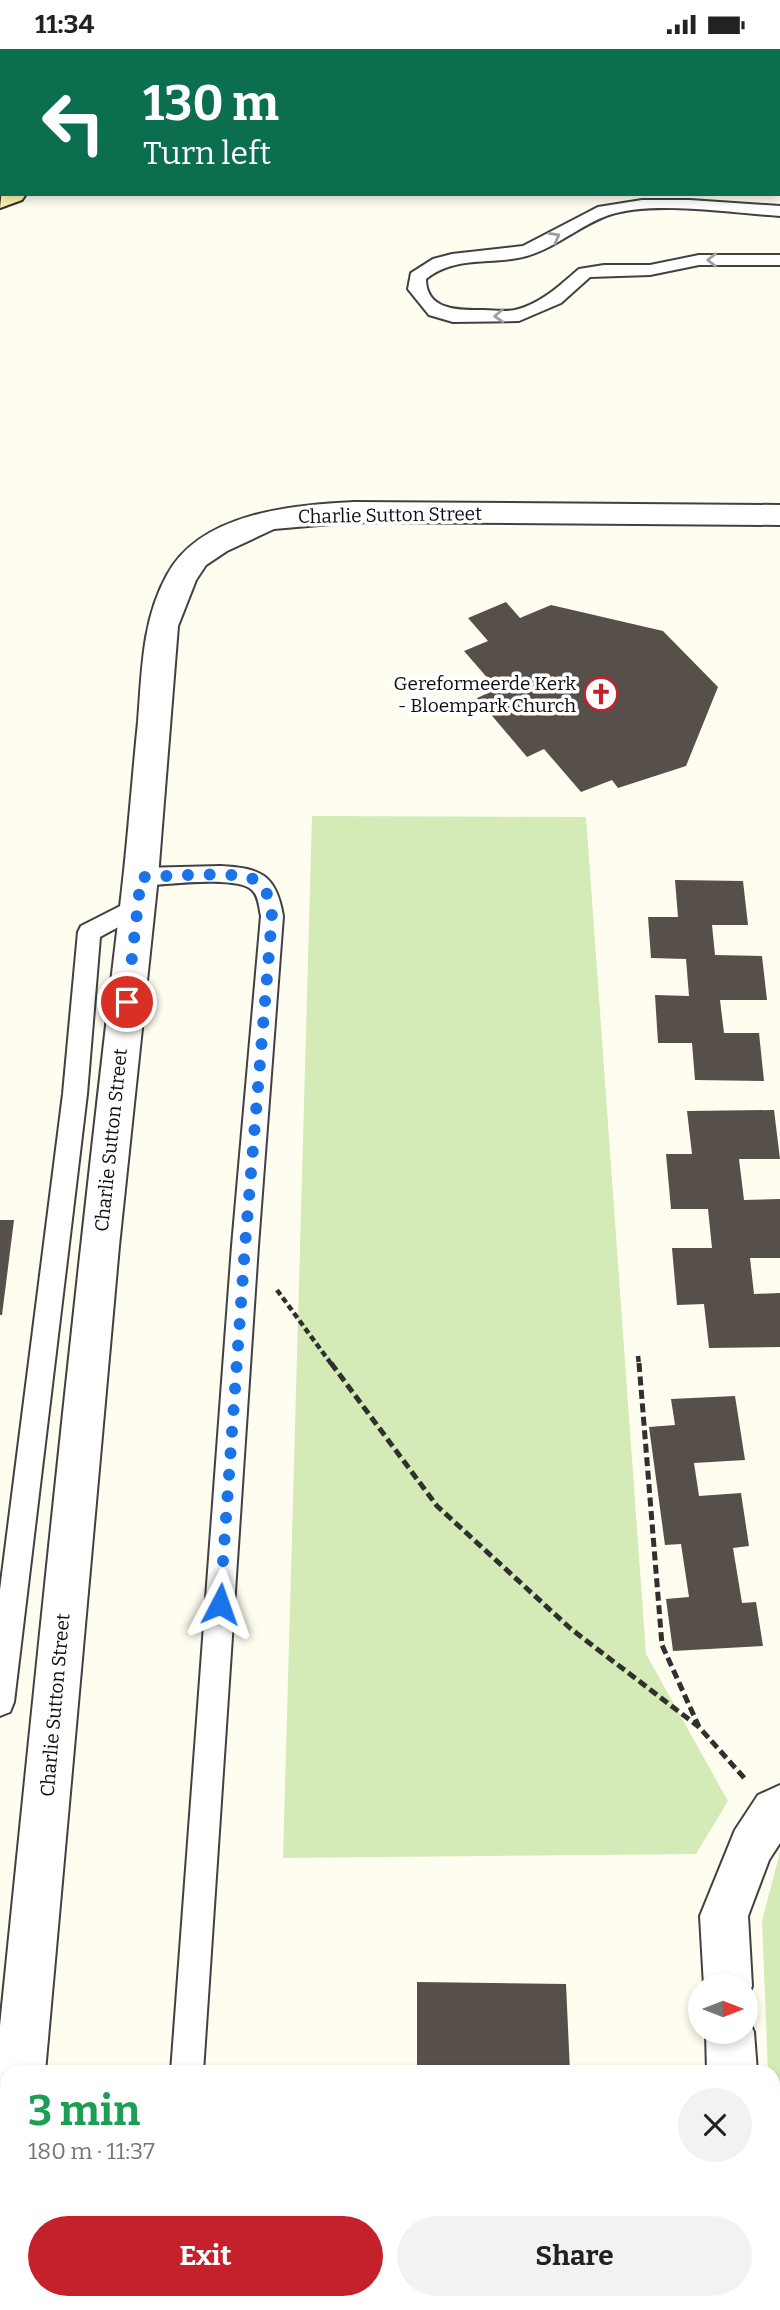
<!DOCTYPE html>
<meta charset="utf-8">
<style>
:root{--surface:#fff;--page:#f2f2f2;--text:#222;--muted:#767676;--accent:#c4212d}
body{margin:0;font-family:Bitter,serif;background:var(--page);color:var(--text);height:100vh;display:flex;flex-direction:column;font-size:26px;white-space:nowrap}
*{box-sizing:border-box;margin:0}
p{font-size:23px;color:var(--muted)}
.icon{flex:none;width:38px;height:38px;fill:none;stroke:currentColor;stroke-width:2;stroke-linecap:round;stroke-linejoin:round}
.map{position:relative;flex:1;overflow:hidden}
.sheet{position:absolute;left:0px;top:2016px;width:780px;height:245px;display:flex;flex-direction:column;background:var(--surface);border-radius:21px 21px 0 0;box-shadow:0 4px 10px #0003}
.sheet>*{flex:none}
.hud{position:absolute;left:0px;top:0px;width:780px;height:147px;box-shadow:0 4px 10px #0003;background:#0b6e4f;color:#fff;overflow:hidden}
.needle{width:46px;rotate:90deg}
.buttons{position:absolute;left:688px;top:1925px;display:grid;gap:14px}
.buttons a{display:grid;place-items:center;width:70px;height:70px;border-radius:50%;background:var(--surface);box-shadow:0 4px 10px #0003;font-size:35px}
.pin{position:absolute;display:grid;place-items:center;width:60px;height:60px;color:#fff;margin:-30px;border:4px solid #fff;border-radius:50%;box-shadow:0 2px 7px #0007}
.me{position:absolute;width:77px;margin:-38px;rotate:4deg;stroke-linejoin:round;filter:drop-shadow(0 0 5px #0008)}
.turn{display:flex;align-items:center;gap:24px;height:147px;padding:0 28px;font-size:32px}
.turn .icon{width:91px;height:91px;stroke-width:2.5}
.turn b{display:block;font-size:49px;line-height:60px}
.round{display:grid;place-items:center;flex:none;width:74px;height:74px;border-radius:37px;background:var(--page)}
.headline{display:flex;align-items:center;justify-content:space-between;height:119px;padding:0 28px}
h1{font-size:42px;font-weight:700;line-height:52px;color:#1e9e55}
.cta{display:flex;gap:14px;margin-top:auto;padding:14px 28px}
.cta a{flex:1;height:80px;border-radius:42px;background:var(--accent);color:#fff;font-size:28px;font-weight:700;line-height:80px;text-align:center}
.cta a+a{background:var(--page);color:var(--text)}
.status{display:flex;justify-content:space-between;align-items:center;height:49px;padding:0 35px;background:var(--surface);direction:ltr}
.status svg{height:19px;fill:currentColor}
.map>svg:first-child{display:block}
.green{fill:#d4ebb8}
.building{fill:#574f4a}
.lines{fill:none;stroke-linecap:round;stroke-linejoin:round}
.lane-casing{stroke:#414141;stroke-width:4}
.street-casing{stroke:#414141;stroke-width:4}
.secondary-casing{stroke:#303030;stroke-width:4}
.path-far1{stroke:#303030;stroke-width:4.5;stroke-dasharray:6 3.5;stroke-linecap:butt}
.path{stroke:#303030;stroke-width:5;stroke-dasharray:9 4.5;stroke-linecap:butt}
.lane{fill:#fff;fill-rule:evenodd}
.street{fill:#fff;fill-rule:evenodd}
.secondary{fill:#fff4ab;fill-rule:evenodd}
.oneway{stroke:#9f9f9f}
.route{stroke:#1a73e8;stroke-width:12;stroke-dasharray:0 21.6}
.labels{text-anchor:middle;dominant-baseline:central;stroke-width:7;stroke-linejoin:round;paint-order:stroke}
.street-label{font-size:19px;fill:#0e0e0e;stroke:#fff}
.poi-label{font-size:19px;fill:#0e0e0e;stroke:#fff;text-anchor:end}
</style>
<div class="status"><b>11:34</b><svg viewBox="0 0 49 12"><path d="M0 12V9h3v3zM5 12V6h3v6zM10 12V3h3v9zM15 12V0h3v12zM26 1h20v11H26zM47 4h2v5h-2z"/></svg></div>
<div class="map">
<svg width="780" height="2261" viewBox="0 0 780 2261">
<rect width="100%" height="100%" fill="#fffcf0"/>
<g class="green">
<polygon points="312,767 586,768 646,1605 728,1752 696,1805 283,1809"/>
<polygon points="780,1803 780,2194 774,2175 774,2023 768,2023 762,1872"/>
</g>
<g class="building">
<polygon points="506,553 520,569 551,556 663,582 718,638 686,717 618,739 612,731 581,743 544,700 527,708 477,649 497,640 464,602 488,592 468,569"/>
<polygon points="675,831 743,832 748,876 712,876 715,906 762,907 767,951 720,951 724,984 759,984 764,1032 695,1031 692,994 658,994 655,946 689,947 686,910 651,909 648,868 678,868"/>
<polygon points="774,1061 780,1110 739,1110 744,1151 780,1150 780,1209 750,1209 754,1245 780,1244 780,1298 709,1299 704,1255 677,1256 672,1199 712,1199 708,1160 671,1160 666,1105 692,1105 687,1062"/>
<polygon points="0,1171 14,1171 2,1266 0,1266"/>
<polygon points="735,1347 745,1411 694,1414 699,1447 741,1444 749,1497 733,1499 742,1554 756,1553 763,1597 673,1602 666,1550 689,1548 681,1495 665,1496 649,1378 675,1376 671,1350"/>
<polygon points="417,1933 566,1935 570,2023 417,2023"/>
</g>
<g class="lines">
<defs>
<g id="lane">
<path d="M642,151H690L780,157V167C733,164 653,151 609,166C577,177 552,203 518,209C485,215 453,208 426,230C426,262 459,261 483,261C493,261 505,263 515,261C541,255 560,236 579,220L604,216H650L699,206H780V216H699L650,226L590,228L561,254L519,272L453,273L429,266L408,240L411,224L433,210L452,205L523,197L598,158Z"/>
<path d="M220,817C260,819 276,825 283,867L258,1197L203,2023H171L232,1197L261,867C259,859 259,847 252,841C237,826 163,836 141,837L133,834L130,828L133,822L141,819Z"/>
<polygon points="138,848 146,851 149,857 146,863 100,888 87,1045 14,1653 10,1663 0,1667 0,1541 63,1045 78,883 81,877"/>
<polygon points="154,2254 188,2254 187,2261 153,2261"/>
</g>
<g id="street">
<path d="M354,453L780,456V476L354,473L274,480L227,502L206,516L196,531L178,577L158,828L119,1197L45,2023H7V2042L3,2040L0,2034V1977C38,1601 76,1224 121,849C128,790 132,731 138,673C142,622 142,571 167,526C200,464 292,456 354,453Z"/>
<polygon points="780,1736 780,1794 769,1811 748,1867 752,1937 746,1953 746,1937 704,1937 700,1867 735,1781 758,1746"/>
<polygon points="746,1965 754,1983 757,2023 707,2023 706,1983 746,1983"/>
<polygon points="7,2134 7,2254 9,2254 0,2258 0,2136"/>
<polygon points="774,2253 774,2261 722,2261 722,2254"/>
</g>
<g id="secondary">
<polygon points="265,0 292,0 264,2"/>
<polygon points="301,0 333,0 300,2"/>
<polygon points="416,0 441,0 442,2 417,2"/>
<polygon points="469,0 493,0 468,2"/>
<polygon points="662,0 780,0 780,8 779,2 661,2"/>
<polygon points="2,91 2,107 0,108 0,92"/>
<polygon points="2,140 2,145 26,145 22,151 0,159"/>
</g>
</defs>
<use href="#lane" class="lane-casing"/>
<use href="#street" class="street-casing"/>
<use href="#secondary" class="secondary-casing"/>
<g class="path-far1">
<polyline points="277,1241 332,1316"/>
<polyline points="638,1307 639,1316"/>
</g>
<g class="path">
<polyline points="331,1314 437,1457 571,1580 699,1678"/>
<polyline points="639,1314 662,1596 699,1678 746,1731"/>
</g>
<use href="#lane" class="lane"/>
<use href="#street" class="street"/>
<use href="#secondary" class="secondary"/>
</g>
<defs><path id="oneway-chevron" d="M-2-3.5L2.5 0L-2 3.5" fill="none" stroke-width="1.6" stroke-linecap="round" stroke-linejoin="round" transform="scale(1.75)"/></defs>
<g class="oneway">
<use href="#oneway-chevron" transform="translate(555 188) rotate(-29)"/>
<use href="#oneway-chevron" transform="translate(712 211) rotate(-180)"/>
<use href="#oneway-chevron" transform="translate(499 267) rotate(177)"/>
</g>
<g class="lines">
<path class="route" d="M127,953L141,828C165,828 240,820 257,832C268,839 270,855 272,867L245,1197L220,1555"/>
</g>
<defs>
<symbol id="church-ring" viewBox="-11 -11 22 22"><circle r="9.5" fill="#fff" stroke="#c4212d" stroke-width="1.5"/><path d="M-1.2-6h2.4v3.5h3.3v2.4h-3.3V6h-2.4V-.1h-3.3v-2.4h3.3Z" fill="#c4212d"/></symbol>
</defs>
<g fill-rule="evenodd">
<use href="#church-ring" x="582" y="626" width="38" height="38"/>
</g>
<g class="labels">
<g class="street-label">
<text transform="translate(390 466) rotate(-1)">Charlie Sutton Street</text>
<text transform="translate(111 1091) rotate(-84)">Charlie Sutton Street</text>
<text transform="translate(55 1656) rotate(-85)">Charlie Sutton Street</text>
</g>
<g class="poi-label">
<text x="576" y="634">Gereformeerde Kerk<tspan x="576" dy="22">- Bloempark Church</tspan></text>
</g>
</g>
</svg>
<div class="buttons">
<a><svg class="needle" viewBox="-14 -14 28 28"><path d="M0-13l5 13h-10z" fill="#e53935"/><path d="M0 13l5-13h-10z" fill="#767676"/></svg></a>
</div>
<div class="pin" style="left:127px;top:953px;background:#d93025"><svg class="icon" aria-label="arrive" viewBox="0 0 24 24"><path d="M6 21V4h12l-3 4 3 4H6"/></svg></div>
<svg class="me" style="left:220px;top:1555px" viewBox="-20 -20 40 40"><path d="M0-17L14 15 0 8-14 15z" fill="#1a73e8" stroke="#fff" stroke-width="4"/></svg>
<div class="hud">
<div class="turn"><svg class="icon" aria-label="left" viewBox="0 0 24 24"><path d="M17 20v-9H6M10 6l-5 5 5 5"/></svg><div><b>130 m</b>Turn left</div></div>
</div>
<section class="sheet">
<div class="headline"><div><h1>3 min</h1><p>180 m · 11:37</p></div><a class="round"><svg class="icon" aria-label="close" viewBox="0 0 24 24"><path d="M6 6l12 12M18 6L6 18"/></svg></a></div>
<div class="cta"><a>Exit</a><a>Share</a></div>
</section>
</div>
